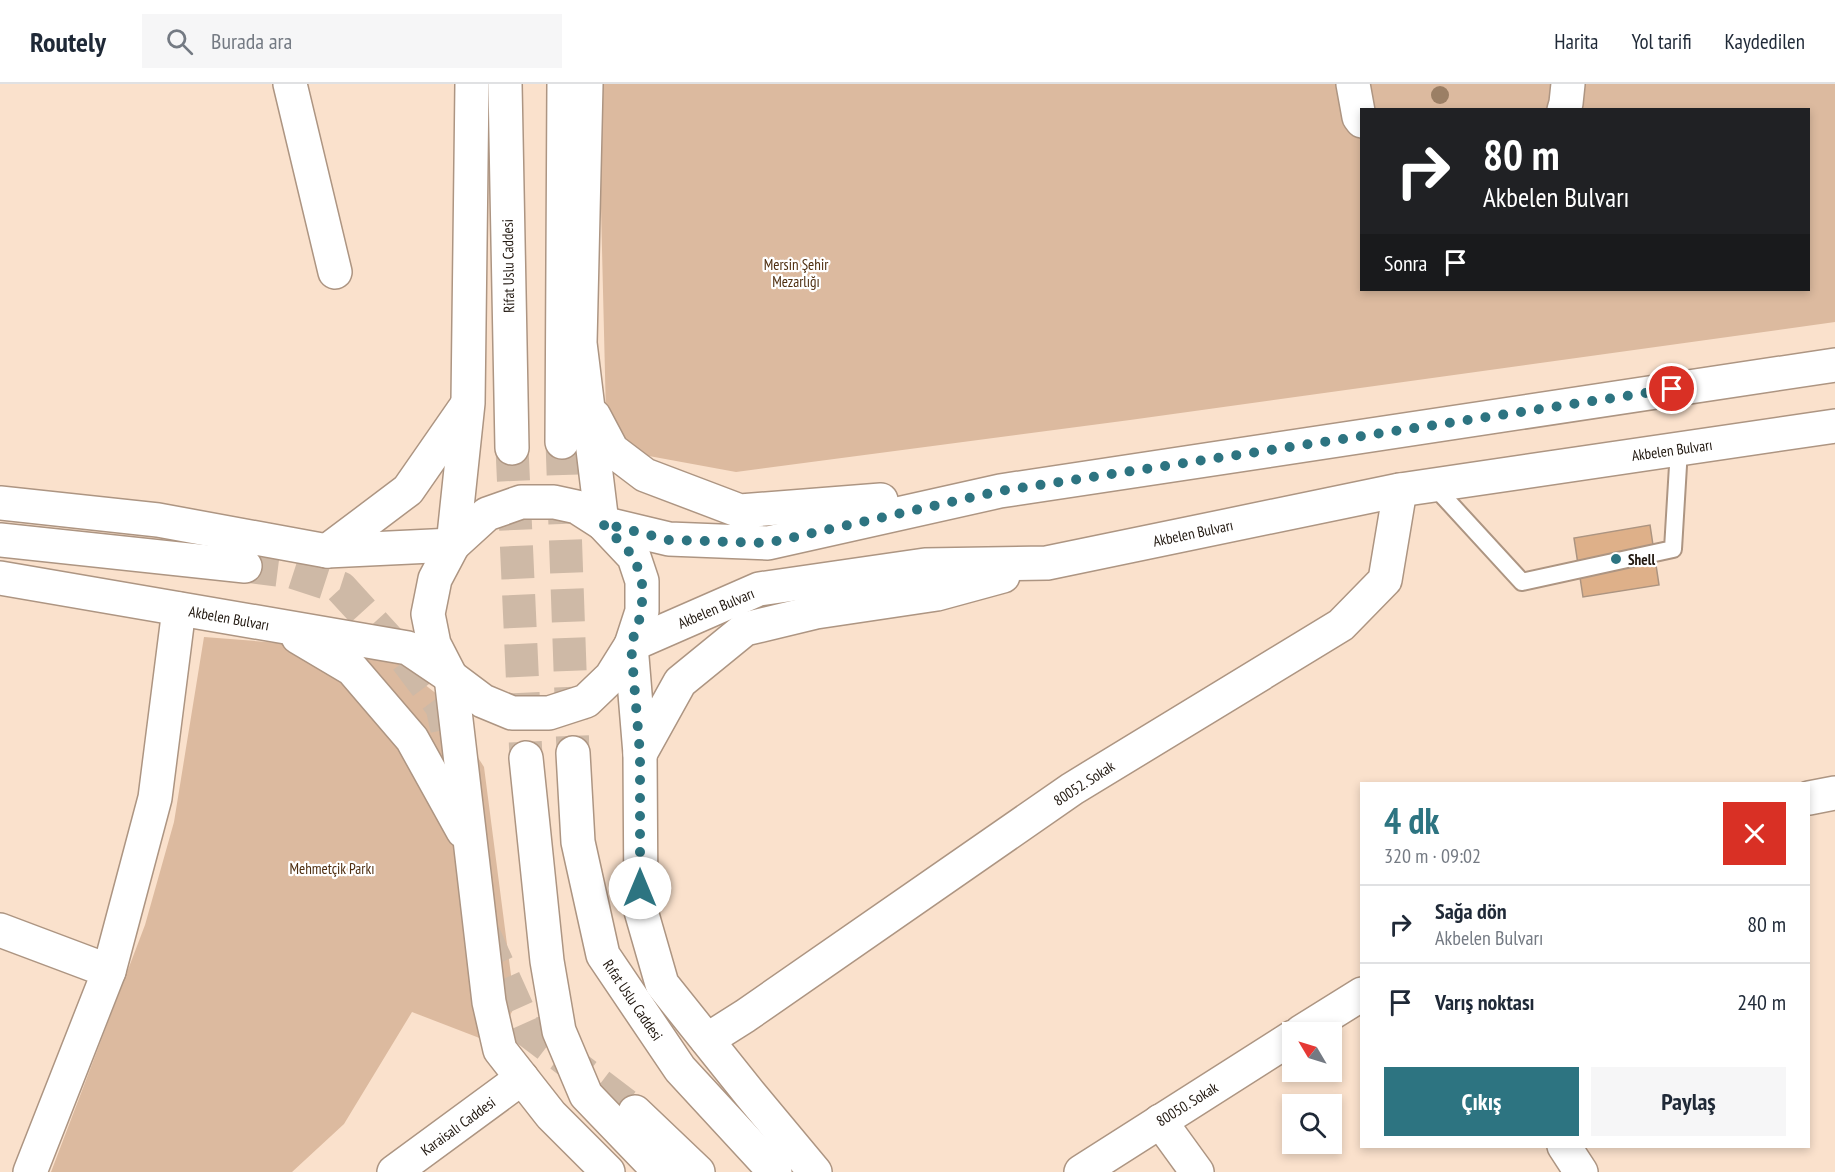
<!DOCTYPE html>
<html lang="tr">
<meta charset="utf-8">
<style>
:root{--surface:#fff;--page:#f6f6f7;--text:#1f2937;--muted:#747a83;--line:#e0e1e3;--accent:#2d7481}
body{margin:0;font-family:"PT Sans Narrow",sans-serif;background:var(--page);color:var(--text);height:100vh;display:flex;flex-direction:column;font-size:22px;white-space:nowrap}
*{box-sizing:border-box;margin:0}
p{font-size:20px;color:var(--muted)}
.icon{flex:none;width:33px;height:33px;fill:none;stroke:currentColor;stroke-width:2;stroke-linecap:round;stroke-linejoin:round}
.map{position:relative;flex:1;overflow:hidden}
.side{position:absolute;left:1360px;top:698px;width:450px;height:366px;display:flex;flex-direction:column;background:var(--surface);border-radius:0px;box-shadow:0 3px 9px #0003}
.side>*{flex:none}
.banner{position:absolute;left:1360px;top:24px;width:450px;height:183px;border-radius:0px;box-shadow:0 3px 9px #0003;background:#202124;color:#fff;overflow:hidden}
.needle{width:39px;rotate:308deg}
.buttons{position:absolute;left:1282px;top:938px;display:grid;gap:12px}
.buttons a{display:grid;place-items:center;width:60px;height:60px;border-radius:0px;background:var(--surface);box-shadow:0 3px 9px #0003;font-size:30px}
.pin{position:absolute;display:grid;place-items:center;width:51px;height:51px;color:#fff;margin:-26px;border:3px solid #fff;border-radius:50%;box-shadow:0 2px 6px #0007}
.me{position:absolute;width:66px;margin:-33px;rotate:0deg;stroke-linejoin:round;filter:drop-shadow(0 0 4px #0008)}
.turn{display:flex;align-items:center;gap:21px;height:126px;padding:0 24px;font-size:27px}
.turn .icon{width:78px;height:78px;stroke-width:2.5}
.turn b{display:block;font-size:42px;line-height:51px}
.then{display:flex;align-items:center;height:57px;padding:0 24px;background:#0003;gap:12px;font-size:22px}
.round{display:grid;place-items:center;flex:none;width:63px;height:63px;border-radius:0px;background:var(--page)}
.head{display:flex;align-items:center;justify-content:space-between;height:102px;padding:0 24px}
h1{font-size:36px;font-weight:600;line-height:45px;color:var(--accent)}
.action{display:flex;gap:12px;margin-top:auto;padding:12px 24px}
.action a{flex:1;height:69px;border-radius:0px;background:var(--accent);color:#fff;font-size:24px;font-weight:600;line-height:69px;text-align:center}
.action a+a{background:var(--page);color:var(--text)}
ul{padding:0;list-style:none}
li{display:flex;align-items:center;gap:18px;height:78px;padding:0 24px;border-top:2px solid var(--line)}
li div{flex:1}
li b{display:block;font-size:22px}
li em{font-style:normal}
header{display:flex;align-items:center;gap:36px;box-sizing:border-box;height:84px;padding:0 30px;background:var(--surface);border-bottom:2px solid var(--line)}
header strong{font-size:28px}
nav{display:flex;gap:33px;margin-inline-start:auto;font-size:21px}
.search{width:420px;height:54px;background:var(--page);display:flex;align-items:center;gap:15px;box-sizing:border-box;padding:0 21px;border-radius:0px;color:var(--muted);font-size:22px}
.map>svg:first-child{display:block}
.green{fill:#dcba9f;fill-rule:evenodd}
.building{fill:#deb089;stroke:#ac9480;stroke-width:1.5}
.lines{fill:none;stroke-linecap:round;stroke-linejoin:round}
.secondary-tunnel{stroke:#ceb9a6;stroke-width:33;stroke-dasharray:33 16;stroke-linecap:butt}
.primary-tunnel{stroke:#ceb9a6;stroke-width:33;stroke-dasharray:33 16;stroke-linecap:butt}
.lane-casing{stroke:#ad9582;stroke-width:20}
.street-casing{stroke:#ad9582;stroke-width:36}
.secondary-casing{stroke:#ad9582;stroke-width:36}
.primary-casing{stroke:#ad9582;stroke-width:36}
.lane{stroke:#fff;stroke-width:16}
.street{stroke:#fff;stroke-width:33}
.secondary{stroke:#fff;stroke-width:33}
.primary{stroke:#fff;stroke-width:33}
.tree{fill:#9b7f65}
.route{stroke:#2d7481;stroke-width:10;stroke-dasharray:0 18}
.poi-dot{fill:#2d7481;stroke:#fff;stroke-width:2}
.labels{text-anchor:middle;dominant-baseline:central;stroke-width:4.5;stroke-linejoin:round;paint-order:stroke}
.park-label{font-size:15px;fill:#4e2e10;stroke:#fff}
.street-label{font-size:15px;fill:#20170f;stroke:#fff}
.poi-label{font-size:15px;font-weight:bold;fill:#20170f;stroke:#fff;text-anchor:start}
</style>
<header>
<strong>Routely</strong>
<div class="search"><svg class="icon" aria-label="search" viewBox="0 0 24 24"><circle cx="10" cy="10" r="6"/><path d="M15 15l6 6"/></svg>Burada ara</div>
<nav><a>Harita</a><a>Yol tarifi</a><a>Kaydedilen</a></nav>
</header>
<div class="map">
<svg width="1835" height="1088" viewBox="0 0 1835 1088">
<rect width="100%" height="100%" fill="#fae1cc"/>
<g class="green">
<path d="M598,0H1835V238L1130,336L736,388L638,370L606,331ZM1362,26H1809V206H1362Z"/>
<polygon points="204,553 382,567 438,611 484,683 515,922 495,960 412,928 344,1040 292,1088 51,1088 145,841 174,738"/>
</g>
<polygon class="building" points="1650,441 1659,501 1583,513 1574,454"/>
<g class="lines">
<g class="secondary-tunnel">
<polyline points="562,358 573,669"/>
<polyline points="512,364 526,674"/>
</g>
<g class="primary-tunnel">
<polyline points="245,482 292,488 341,504 405,574 442,623 450,660"/>
<polyline points="484,850 527,946 635,1028"/>
</g>
<defs>
<polyline id="lane" points="1433,401 1522,498 1673,465 1679,365"/>
<g id="street">
<polyline points="290,0 335,188"/>
<polyline points="1809,714 1835,709"/>
<polyline points="0,846 109,887 30,1088"/>
<polyline points="109,887 155,714 179,525"/>
<polyline points="1301,948 1362,910"/>
<polyline points="707,956 745,932 1072,705 1341,541 1385,496 1400,406"/>
<polyline points="1160,1037 1197,1088"/>
<polyline points="1564,1062 1581,1088"/>
<polyline points="1081,1088 1293,953"/>
</g>
<g id="secondary">
<polyline points="505,0 512,364"/>
<polyline points="1353,0 1359,33 1362,37"/>
<polyline points="1564,26 1566,19 1568,0"/>
<polyline points="562,358 564,0"/>
<polyline points="573,669 578,758 603,871 680,985 775,1088"/>
<polyline points="526,674 547,877 559,947 586,1011 660,1088"/>
<polyline points="394,1088 522,994"/>
</g>
<g id="primary">
<polyline points="472,0 468,319 453,461 435,495 428,530 434,560 451,593 489,918 500,966 551,1031 608,1088"/>
<polyline points="586,0 580,259 602,439 634,473 642,497 642,527 631,561 640,670 641,827 662,900 750,1010 815,1088"/>
<polyline points="594,332 612,366 645,391 740,427 881,416"/>
<polyline points="0,419 158,436 327,467 453,461 487,430 521,418 554,418 577,423 602,439 669,455 768,459 1000,407 1835,281"/>
<polyline points="0,456 245,482"/>
<polyline points="327,467 408,406 467,321"/>
<polyline points="0,494 408,564 451,593 483,617 512,629 549,629 586,617 611,593 631,561 759,505 925,481 1047,479 1400,406 1835,342"/>
<polyline points="298,553 352,585 412,655 463,747"/>
<polyline points="640,670 680,598 745,545 816,528 937,510 1003,492"/>
<polyline points="635,1028 698,1088"/>
</g>
</defs>
<use href="#lane" class="lane-casing"/>
<use href="#street" class="street-casing"/>
<use href="#secondary" class="secondary-casing"/>
<use href="#primary" class="primary-casing"/>
<use href="#lane" class="lane"/>
<use href="#street" class="street"/>
<use href="#secondary" class="secondary"/>
<use href="#primary" class="primary"/>
</g>
<circle class="tree" cx="1440" cy="11" r="9"/>
<g class="lines">
<polyline class="route" points="640,804 640,670 631,561 642,527 642,497 634,473 602,439 669,456 768,459 1000,407 1672,305"/>
</g>
<circle class="poi-dot" cx="1616" cy="475" r="6"/>
<g class="labels">
<g class="park-label">
<text x="796" y="180">Mersin Şehir<tspan x="796" dy="17">Mezarlığı</tspan></text>
<text x="332" y="784">Mehmetçik Parkı</text>
</g>
<g class="street-label">
<text transform="translate(508 182) rotate(-91)">Rifat Uslu Caddesi</text>
<text transform="translate(1672 366) rotate(-8)">Akbelen Bulvarı</text>
<text transform="translate(1193 449) rotate(-12)">Akbelen Bulvarı</text>
<text transform="translate(716 524) rotate(-23)">Akbelen Bulvarı</text>
<text transform="translate(229 534) rotate(10)">Akbelen Bulvarı</text>
<text transform="translate(1084 699) rotate(-33)">80052. Sokak</text>
<text transform="translate(633 916) rotate(56)">Rıfat Uslu Caddesi</text>
<text transform="translate(1187 1020) rotate(-32)">80050. Sokak</text>
<text transform="translate(458 1042) rotate(-36)">Karaisalı Caddesi</text>
</g>
<g class="poi-label">
<text x="1628" y="475">Shell</text>
</g>
</g>
</svg>
<div class="buttons">
<a><svg class="needle" viewBox="-14 -14 28 28"><path d="M0-13l5 13h-10z" fill="#e53935"/><path d="M0 13l5-13h-10z" fill="#747a83"/></svg></a>
<a><svg class="icon" aria-label="search" viewBox="0 0 24 24"><circle cx="10" cy="10" r="6"/><path d="M15 15l6 6"/></svg></a>
</div>
<div class="pin" style="left:1672px;top:305px;background:#d93025"><svg class="icon" aria-label="arrive" viewBox="0 0 24 24"><path d="M6 21V4h12l-3 4 3 4H6"/></svg></div>
<svg class="me" style="left:640px;top:804px" viewBox="-20 -20 40 40"><circle r="19" fill="#fff"/><path d="M0-13L10 11 0 6-10 11z" fill="#2d7481"/></svg>
<div class="banner">
<div class="turn"><svg class="icon" aria-label="right" viewBox="0 0 24 24"><path d="M7 20v-9h11M14 6l5 5-5 5"/></svg><div><b>80 m</b>Akbelen Bulvarı</div></div>
<div class="then">Sonra<svg class="icon" aria-label="arrive" viewBox="0 0 24 24"><path d="M6 21V4h12l-3 4 3 4H6"/></svg></div>
</div>
<section class="side">
<div class="head"><div><h1>4 dk</h1><p>320 m · 09:02</p></div><a class="round" style="background:#d93025;color:#fff"><svg class="icon" aria-label="close" viewBox="0 0 24 24"><path d="M6 6l12 12M18 6L6 18"/></svg></a></div>
<ul>
<li><svg class="icon" aria-label="right" viewBox="0 0 24 24"><path d="M7 20v-9h11M14 6l5 5-5 5"/></svg><div><b>Sağa dön</b><p>Akbelen Bulvarı</p></div><em>80 m</em></li>
<li><svg class="icon" aria-label="arrive" viewBox="0 0 24 24"><path d="M6 21V4h12l-3 4 3 4H6"/></svg><div><b>Varış noktası</b></div><em>240 m</em></li>
</ul>
<div class="action"><a>Çıkış</a><a>Paylaş</a></div>
</section>
</div>
